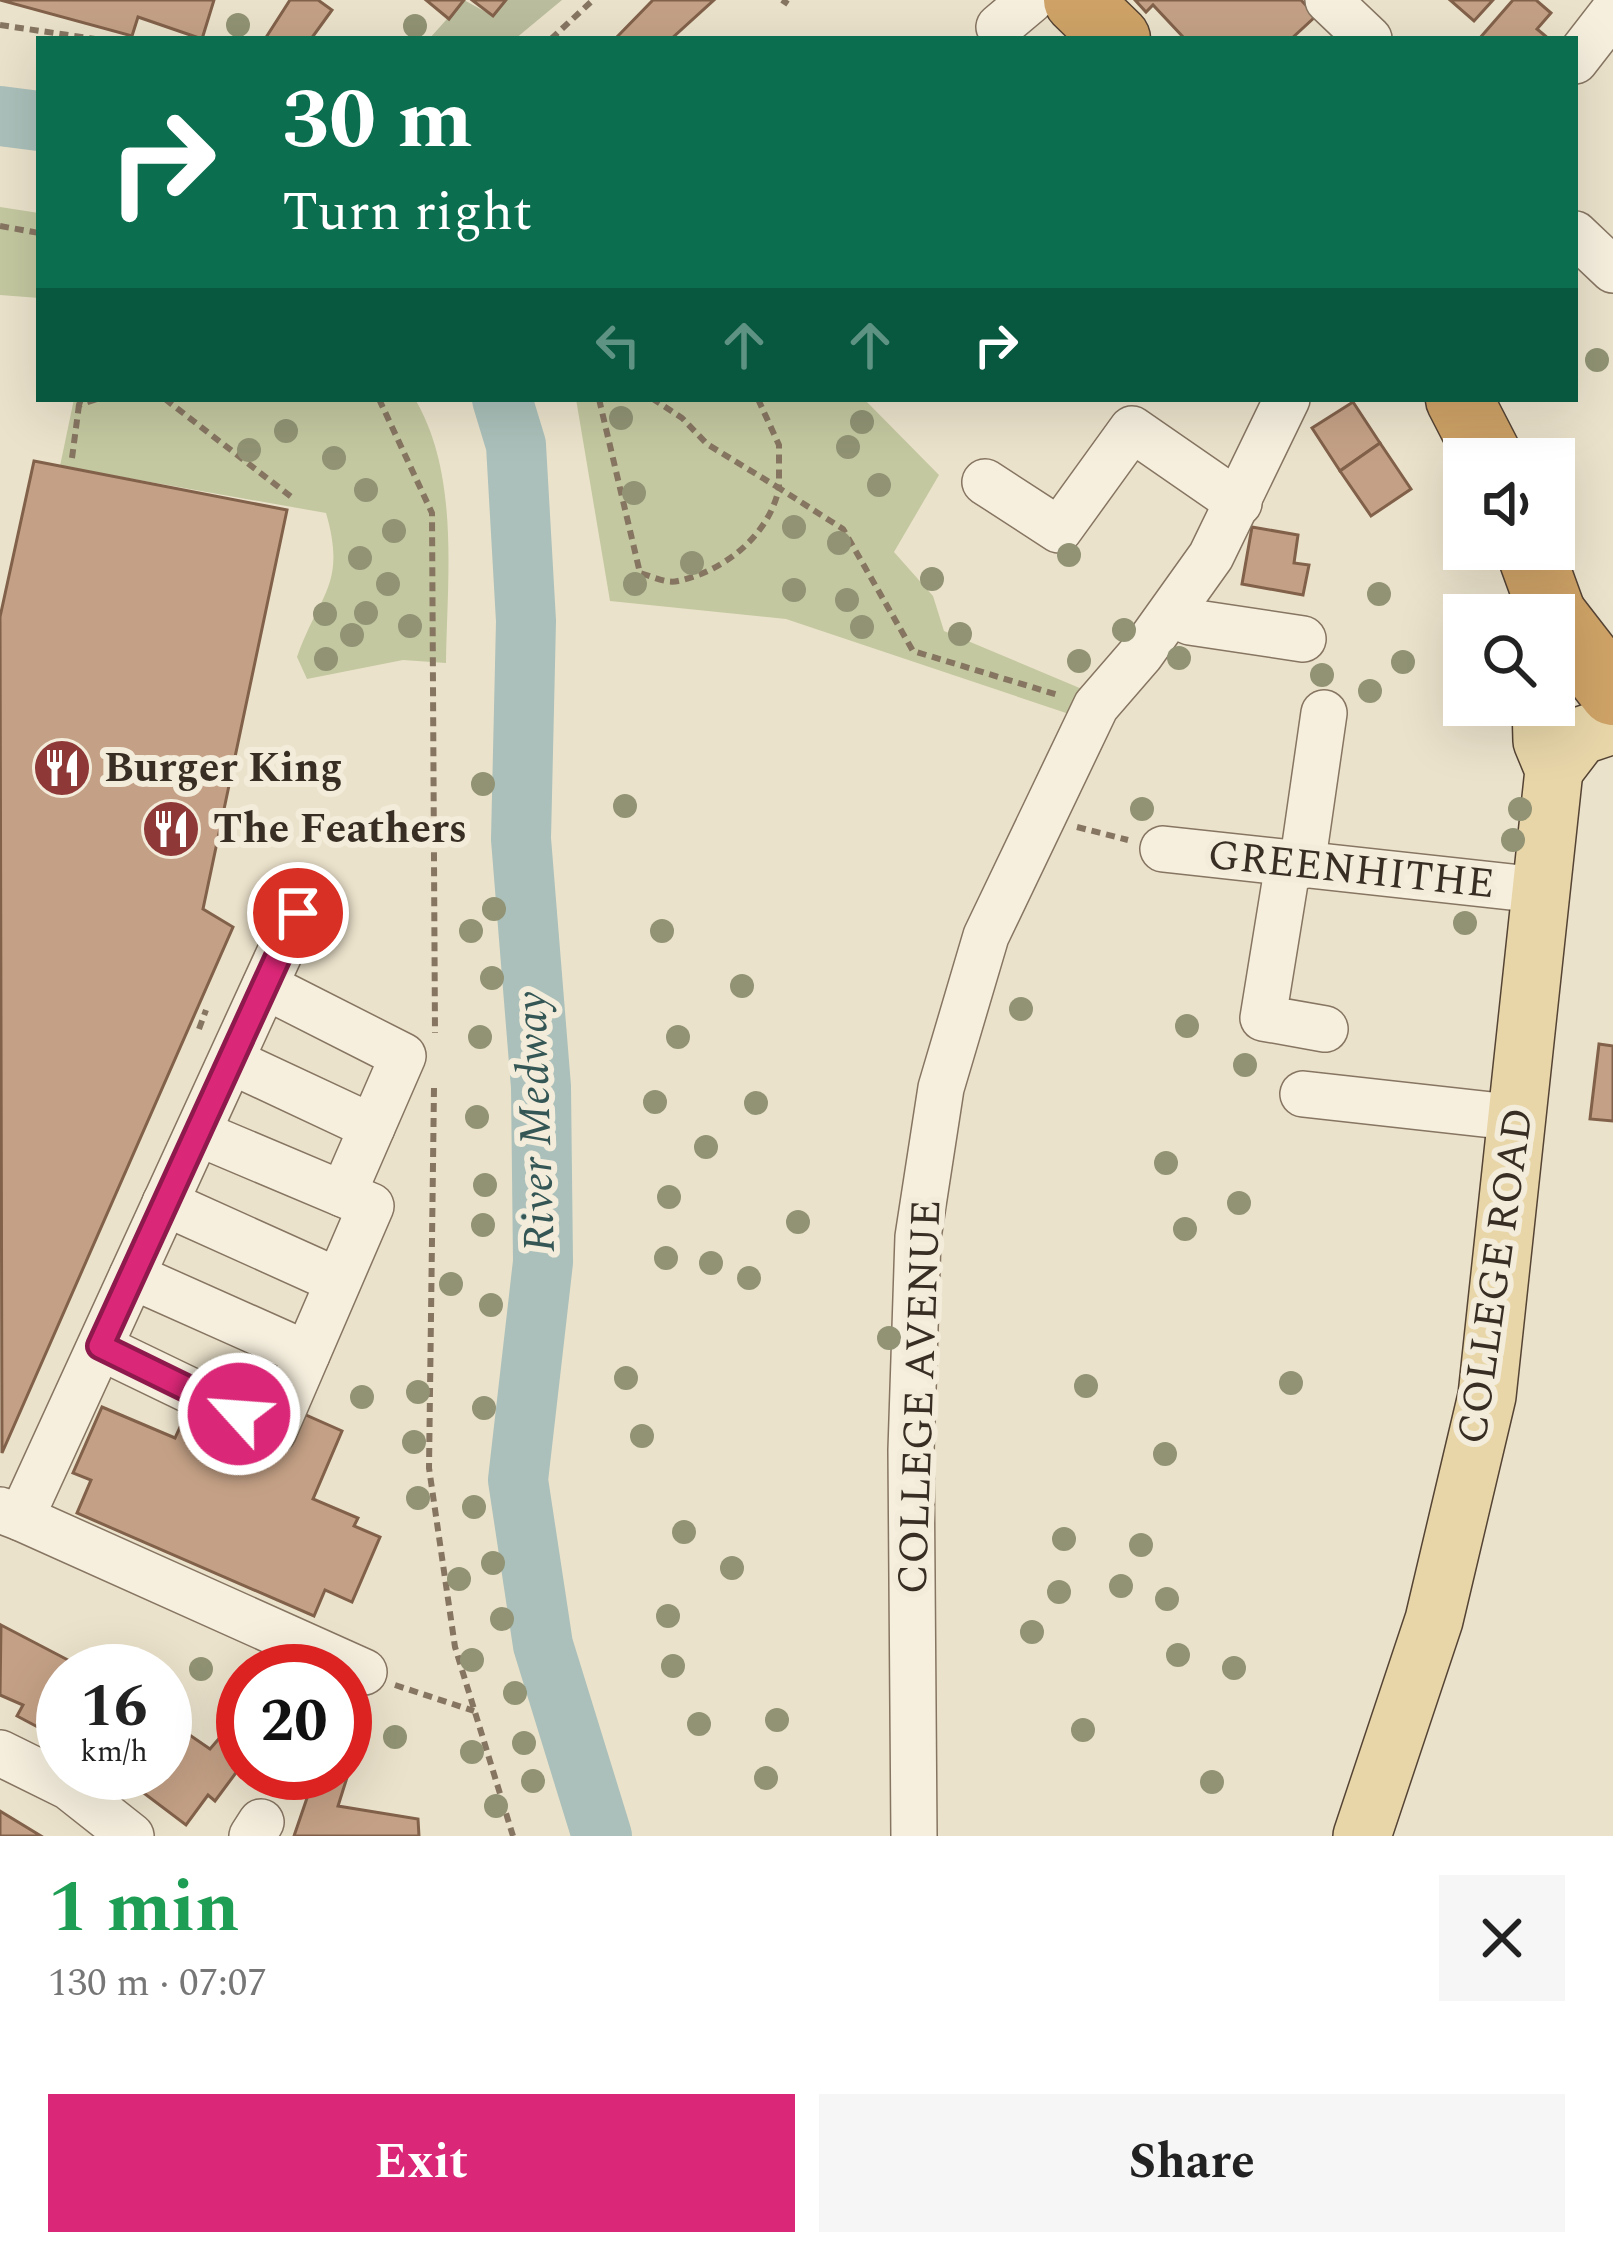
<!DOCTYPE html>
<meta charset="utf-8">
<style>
:root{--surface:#fff;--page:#f6f6f6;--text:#222;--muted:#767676;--accent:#db2777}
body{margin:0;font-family:Spectral,serif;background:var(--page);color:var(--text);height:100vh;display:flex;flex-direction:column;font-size:45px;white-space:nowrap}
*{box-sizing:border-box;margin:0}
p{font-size:39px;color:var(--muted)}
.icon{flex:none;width:66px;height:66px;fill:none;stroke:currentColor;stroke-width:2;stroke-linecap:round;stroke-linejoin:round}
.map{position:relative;height:1836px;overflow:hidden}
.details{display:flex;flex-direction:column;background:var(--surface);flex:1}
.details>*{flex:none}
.banner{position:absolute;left:36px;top:36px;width:1542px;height:366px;border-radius:0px;box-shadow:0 12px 48px #0002;background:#0b6e4f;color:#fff;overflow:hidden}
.controls{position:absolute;left:1443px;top:438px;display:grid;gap:24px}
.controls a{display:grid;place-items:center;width:132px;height:132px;border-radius:0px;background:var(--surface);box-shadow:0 12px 48px #0002;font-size:60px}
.speed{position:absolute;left:36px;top:1644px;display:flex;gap:24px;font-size:60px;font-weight:700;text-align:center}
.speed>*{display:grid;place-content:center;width:156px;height:156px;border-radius:50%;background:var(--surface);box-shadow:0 12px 48px #0002;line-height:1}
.speed small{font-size:30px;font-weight:400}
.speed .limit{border:18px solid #d22;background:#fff;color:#111}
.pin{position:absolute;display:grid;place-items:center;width:102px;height:102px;color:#fff;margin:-51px;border:6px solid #fff;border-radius:50%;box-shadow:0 3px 12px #0007}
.me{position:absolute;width:132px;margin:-66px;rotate:296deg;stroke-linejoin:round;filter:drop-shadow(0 0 9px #0008)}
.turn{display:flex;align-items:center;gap:42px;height:252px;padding:0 48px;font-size:54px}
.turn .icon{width:156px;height:156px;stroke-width:2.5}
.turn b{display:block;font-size:84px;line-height:102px}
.lanes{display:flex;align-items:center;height:114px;padding:0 48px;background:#0003;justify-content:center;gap:60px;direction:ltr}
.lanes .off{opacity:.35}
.round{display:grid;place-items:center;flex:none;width:126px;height:126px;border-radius:0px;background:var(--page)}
.overview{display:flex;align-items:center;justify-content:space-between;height:204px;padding:0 48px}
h1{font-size:72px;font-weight:700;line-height:90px;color:#1e9e55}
.cta{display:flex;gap:24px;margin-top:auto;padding:24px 48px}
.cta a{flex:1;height:138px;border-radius:0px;background:var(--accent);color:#fff;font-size:48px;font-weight:700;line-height:138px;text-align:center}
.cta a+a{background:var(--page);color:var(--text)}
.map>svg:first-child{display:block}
.green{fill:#c3c8a0}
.cemetery{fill:#babe9e}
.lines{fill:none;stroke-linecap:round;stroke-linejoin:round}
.river{stroke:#abc0ba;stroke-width:60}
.building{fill:#c4a186;stroke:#82614a;stroke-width:3}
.minor-casing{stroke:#867561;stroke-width:48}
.major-casing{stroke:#554434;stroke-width:60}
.highway-casing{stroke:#554434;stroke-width:69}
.path{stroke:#867561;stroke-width:6;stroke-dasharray:9 6;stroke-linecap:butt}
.minor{stroke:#f6efde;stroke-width:45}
.major{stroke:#e8d6a9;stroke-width:57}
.highway{stroke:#cfa367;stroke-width:66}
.tree{fill:#919374}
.route-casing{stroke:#8e194d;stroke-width:30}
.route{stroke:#db2777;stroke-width:21}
.labels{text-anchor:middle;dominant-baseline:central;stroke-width:12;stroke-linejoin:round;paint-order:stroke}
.poi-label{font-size:42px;font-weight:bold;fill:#382e23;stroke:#f3ecda;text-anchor:start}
.street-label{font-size:42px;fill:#382e23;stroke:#f3ecda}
.water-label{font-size:45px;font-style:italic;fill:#345655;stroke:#f3ecda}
</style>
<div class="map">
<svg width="1613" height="1836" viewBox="0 0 1613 1836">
<rect width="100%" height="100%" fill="#ebe2cb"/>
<g class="green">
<polygon points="0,207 39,213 39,298 0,295"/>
<path d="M74,399H415C460,476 447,578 446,663L403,660L307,679L297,657C319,594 347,585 326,513L60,466Z"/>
<polygon points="576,399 864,399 939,475 894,552 933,596 944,631 1082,689 1072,715 786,619 610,601"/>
</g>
<polygon class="cemetery" points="464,0 493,16 506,0 562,0 515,39 429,39"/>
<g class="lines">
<g class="river">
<polyline points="0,116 39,121"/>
<polyline points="502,399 516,445 526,621 521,839 541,1087 543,1262 518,1480 543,1645 602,1836"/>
</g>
</g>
<g class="building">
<polygon points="0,0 214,0 202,39 138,17 132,36"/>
<polygon points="290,0 318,0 332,10 311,39 265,39"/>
<polygon points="426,0 464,0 449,19"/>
<polygon points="472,0 506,0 493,16"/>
<polygon points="653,0 714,0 671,39 615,39"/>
<polygon points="1135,0 1301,0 1316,16 1291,39 1185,39 1153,5 1146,12"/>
<polygon points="1450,0 1493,0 1474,21"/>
<polygon points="1513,0 1536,0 1551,13 1537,29 1549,39 1479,39"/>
<polygon points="1353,402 1380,443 1340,471 1312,428"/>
<polygon points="1380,443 1411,489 1371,516 1340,471"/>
<polygon points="34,461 287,510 203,909 233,927 2,1453 0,617"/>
<polygon points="1252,527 1298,535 1294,563 1309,565 1303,595 1242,584"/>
<polygon points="1599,1044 1613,1046 1613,1121 1590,1119"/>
<polygon points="102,1407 175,1438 186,1414 271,1451 290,1408 342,1431 313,1499 358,1518 354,1526 380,1537 352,1602 325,1590 314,1616 77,1513 91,1480 73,1473"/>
<polygon points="1,1625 89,1671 63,1671 63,1726 55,1721 49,1733 17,1716 23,1705 0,1695"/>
<polygon points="242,1712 243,1764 234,1768 238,1770 215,1801 208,1795 186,1825 141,1791 148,1781 138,1773 165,1773 165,1718 210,1749"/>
<polygon points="345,1767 350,1768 338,1806 418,1819 419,1836 294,1836 307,1798 258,1773 345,1773"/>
<polygon points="0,1811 41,1836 0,1836"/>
</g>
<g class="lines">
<defs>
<g id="minor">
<polyline points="1328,0 1369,39"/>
<polyline points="999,27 1031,0"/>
<polyline points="1575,61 1613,12"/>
<polyline points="1575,234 1613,270"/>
<polyline points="985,482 1059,530 1132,429 1239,503"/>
<polyline points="1171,614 1190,622 1303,639"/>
<polyline points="1163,849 1539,890"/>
<polyline points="1288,864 1263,1018 1325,1029"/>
<polyline points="1302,866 1324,713"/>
<polyline points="265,986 403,1056 343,1194"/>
<polyline points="231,1061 372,1127"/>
<polyline points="1303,1094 1519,1118"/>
<polyline points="165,1203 338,1281"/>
<polyline points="132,1276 307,1354"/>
<polyline points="100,1347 274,1431 371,1206 198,1133"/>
<polyline points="0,1510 21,1518 298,913"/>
<polyline points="21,1518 364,1672"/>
<polyline points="0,1753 69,1787 131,1836"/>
<polyline points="252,1836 261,1822"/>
<polyline points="914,1836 911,1450 918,1237 941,1088 986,936 1096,706 1141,654 1211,556 1287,399"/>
</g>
<g id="major">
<polyline points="1554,770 1580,736 1613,725"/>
<polyline points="1362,1836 1434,1620 1487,1396 1554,770 1542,741 1541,705"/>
</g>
<g id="highway">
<polyline points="1077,0 1117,39"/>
<polyline points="1459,399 1490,459"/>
<polyline points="1529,549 1553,615"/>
<polyline points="1554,616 1613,692"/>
</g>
</defs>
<use href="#minor" class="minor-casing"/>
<use href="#major" class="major-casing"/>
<use href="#highway" class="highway-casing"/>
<g class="path">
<polyline points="782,0 788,4"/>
<polyline points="0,25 95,39"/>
<polyline points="551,39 593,0"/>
<polyline points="0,226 39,233"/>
<polyline points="81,399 79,405 97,399"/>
<polyline points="165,399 294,499"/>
<polyline points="379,399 432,513 435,1033"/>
<path d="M599,399L640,573C652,576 666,584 678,581C725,571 769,535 779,488L707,444L682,418L653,399"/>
<polyline points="758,399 779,445 779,488 843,529 913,651 1058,695"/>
<polyline points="72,458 79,405"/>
<polyline points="1077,827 1128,840"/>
<polyline points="199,1029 206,1010"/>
<polyline points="434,1088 429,1468 455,1647 513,1836"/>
<polyline points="395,1685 474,1711"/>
</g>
<use href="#minor" class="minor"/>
<use href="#major" class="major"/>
<use href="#highway" class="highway"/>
</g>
<g class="tree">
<circle cx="238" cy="25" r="12"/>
<circle cx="415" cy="26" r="12"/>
<circle cx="1597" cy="360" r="12"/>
<circle cx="621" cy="418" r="12"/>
<circle cx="862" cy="422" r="12"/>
<circle cx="286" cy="431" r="12"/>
<circle cx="848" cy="447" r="12"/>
<circle cx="249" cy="450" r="12"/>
<circle cx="334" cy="458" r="12"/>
<circle cx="879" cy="485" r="12"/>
<circle cx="366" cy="490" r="12"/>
<circle cx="634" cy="493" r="12"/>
<circle cx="794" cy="527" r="12"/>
<circle cx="394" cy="531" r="12"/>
<circle cx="839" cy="543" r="12"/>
<circle cx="1069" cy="555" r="12"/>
<circle cx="360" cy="558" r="12"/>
<circle cx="692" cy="563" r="12"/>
<circle cx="932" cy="579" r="12"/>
<circle cx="388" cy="584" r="12"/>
<circle cx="635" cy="584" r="12"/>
<circle cx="794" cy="590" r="12"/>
<circle cx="1379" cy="594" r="12"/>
<circle cx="847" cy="600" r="12"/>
<circle cx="366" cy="613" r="12"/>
<circle cx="325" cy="614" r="12"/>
<circle cx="410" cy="626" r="12"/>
<circle cx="862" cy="627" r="12"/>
<circle cx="1124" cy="630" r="12"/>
<circle cx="960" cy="634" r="12"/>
<circle cx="352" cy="635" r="12"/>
<circle cx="1179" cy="658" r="12"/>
<circle cx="326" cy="659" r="12"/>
<circle cx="1079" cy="661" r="12"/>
<circle cx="1403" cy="662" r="12"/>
<circle cx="1322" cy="675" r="12"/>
<circle cx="1370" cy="691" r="12"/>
<circle cx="483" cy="784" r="12"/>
<circle cx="625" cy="806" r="12"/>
<circle cx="1142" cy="809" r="12"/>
<circle cx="1520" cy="809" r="12"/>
<circle cx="1513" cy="840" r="12"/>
<circle cx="494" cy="909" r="12"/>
<circle cx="1465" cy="923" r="12"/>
<circle cx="471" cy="931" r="12"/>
<circle cx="662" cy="931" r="12"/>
<circle cx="492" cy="978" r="12"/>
<circle cx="742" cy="986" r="12"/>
<circle cx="1021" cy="1009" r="12"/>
<circle cx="1187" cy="1026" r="12"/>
<circle cx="480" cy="1037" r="12"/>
<circle cx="678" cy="1037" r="12"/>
<circle cx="1245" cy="1065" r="12"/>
<circle cx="655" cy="1102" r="12"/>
<circle cx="756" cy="1103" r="12"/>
<circle cx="477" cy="1117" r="12"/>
<circle cx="706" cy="1147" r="12"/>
<circle cx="1166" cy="1163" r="12"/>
<circle cx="485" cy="1185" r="12"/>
<circle cx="669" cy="1197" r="12"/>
<circle cx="1239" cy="1203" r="12"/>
<circle cx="798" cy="1222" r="12"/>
<circle cx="483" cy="1225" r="12"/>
<circle cx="1185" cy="1229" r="12"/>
<circle cx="666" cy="1258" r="12"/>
<circle cx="711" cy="1263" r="12"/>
<circle cx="749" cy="1278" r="12"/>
<circle cx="451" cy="1284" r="12"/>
<circle cx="491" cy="1305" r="12"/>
<circle cx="889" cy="1338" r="12"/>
<circle cx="626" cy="1378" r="12"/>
<circle cx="1291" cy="1383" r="12"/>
<circle cx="1086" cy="1386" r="12"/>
<circle cx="418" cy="1392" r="12"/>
<circle cx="362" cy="1397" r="12"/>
<circle cx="484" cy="1408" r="12"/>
<circle cx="642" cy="1436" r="12"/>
<circle cx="414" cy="1442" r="12"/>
<circle cx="1165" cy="1454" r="12"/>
<circle cx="418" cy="1498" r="12"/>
<circle cx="474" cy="1507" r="12"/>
<circle cx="684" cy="1532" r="12"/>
<circle cx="1064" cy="1539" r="12"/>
<circle cx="1141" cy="1545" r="12"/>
<circle cx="493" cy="1563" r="12"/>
<circle cx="732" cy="1568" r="12"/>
<circle cx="459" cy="1579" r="12"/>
<circle cx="1121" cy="1586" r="12"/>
<circle cx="1059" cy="1592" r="12"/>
<circle cx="1167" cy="1599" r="12"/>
<circle cx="668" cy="1616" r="12"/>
<circle cx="502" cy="1619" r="12"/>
<circle cx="1032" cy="1632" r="12"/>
<circle cx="1178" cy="1655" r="12"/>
<circle cx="472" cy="1660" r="12"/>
<circle cx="673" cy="1666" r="12"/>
<circle cx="1234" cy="1668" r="12"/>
<circle cx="201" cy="1669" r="12"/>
<circle cx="515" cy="1693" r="12"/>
<circle cx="777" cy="1720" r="12"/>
<circle cx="699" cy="1724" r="12"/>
<circle cx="1083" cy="1730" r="12"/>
<circle cx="395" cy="1737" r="12"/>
<circle cx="524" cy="1743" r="12"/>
<circle cx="472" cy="1752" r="12"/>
<circle cx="766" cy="1778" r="12"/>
<circle cx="533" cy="1781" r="12"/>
<circle cx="1212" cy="1782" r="12"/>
<circle cx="496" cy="1806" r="12"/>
</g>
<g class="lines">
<defs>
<polyline id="route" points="239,1414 100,1346 298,913"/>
</defs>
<use href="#route" class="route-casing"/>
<use href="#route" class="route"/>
</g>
<defs>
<symbol id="restaurant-disc" viewBox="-11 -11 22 22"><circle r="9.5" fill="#8e3838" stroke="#f3ecda"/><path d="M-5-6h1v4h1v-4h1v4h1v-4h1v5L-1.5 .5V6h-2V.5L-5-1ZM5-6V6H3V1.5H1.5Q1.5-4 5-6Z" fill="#fff"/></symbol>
</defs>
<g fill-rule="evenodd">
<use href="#restaurant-disc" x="29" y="735" width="66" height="66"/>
<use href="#restaurant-disc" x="138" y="796" width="66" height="66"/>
</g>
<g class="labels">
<g class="poi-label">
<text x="104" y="768">Burger King</text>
<text x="213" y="829">The Feathers</text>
</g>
<g class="street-label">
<text transform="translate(1351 870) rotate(6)">GREENHITHE</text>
<text transform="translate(1496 1276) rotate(-82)">COLLEGE ROAD</text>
<text transform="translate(920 1397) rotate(-88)">COLLEGE AVENUE</text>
</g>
<g class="water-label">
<text transform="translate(536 1122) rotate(-92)">River Medway</text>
</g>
</g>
</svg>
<div class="controls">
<a><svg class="icon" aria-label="sound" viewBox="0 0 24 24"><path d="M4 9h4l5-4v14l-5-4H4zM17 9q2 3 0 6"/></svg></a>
<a><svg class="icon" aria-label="search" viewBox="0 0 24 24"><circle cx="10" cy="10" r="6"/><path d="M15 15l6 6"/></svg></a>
</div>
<div class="speed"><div>16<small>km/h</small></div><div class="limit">20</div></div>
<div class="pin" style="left:298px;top:913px;background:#d93025"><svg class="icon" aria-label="arrive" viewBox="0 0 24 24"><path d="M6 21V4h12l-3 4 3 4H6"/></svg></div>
<svg class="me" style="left:239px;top:1414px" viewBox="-20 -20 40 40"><circle r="17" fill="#db2777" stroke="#fff" stroke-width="3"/><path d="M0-11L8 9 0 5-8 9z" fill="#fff"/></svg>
<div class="banner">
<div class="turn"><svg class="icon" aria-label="right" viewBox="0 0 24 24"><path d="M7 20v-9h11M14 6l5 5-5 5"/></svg><div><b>30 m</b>Turn right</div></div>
<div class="lanes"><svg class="icon off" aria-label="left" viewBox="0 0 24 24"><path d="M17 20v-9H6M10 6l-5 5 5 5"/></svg><svg class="icon off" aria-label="ahead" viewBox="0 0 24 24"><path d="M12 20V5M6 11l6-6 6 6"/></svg><svg class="icon off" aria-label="ahead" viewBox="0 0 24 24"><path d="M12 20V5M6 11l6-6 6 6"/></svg><svg class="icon" aria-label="right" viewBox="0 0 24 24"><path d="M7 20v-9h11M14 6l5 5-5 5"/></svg></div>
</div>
</div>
<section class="details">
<div class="overview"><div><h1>1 min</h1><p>130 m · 07:07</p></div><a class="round"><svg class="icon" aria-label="close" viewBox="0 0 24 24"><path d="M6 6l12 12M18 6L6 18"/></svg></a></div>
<div class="cta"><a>Exit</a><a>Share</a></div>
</section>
